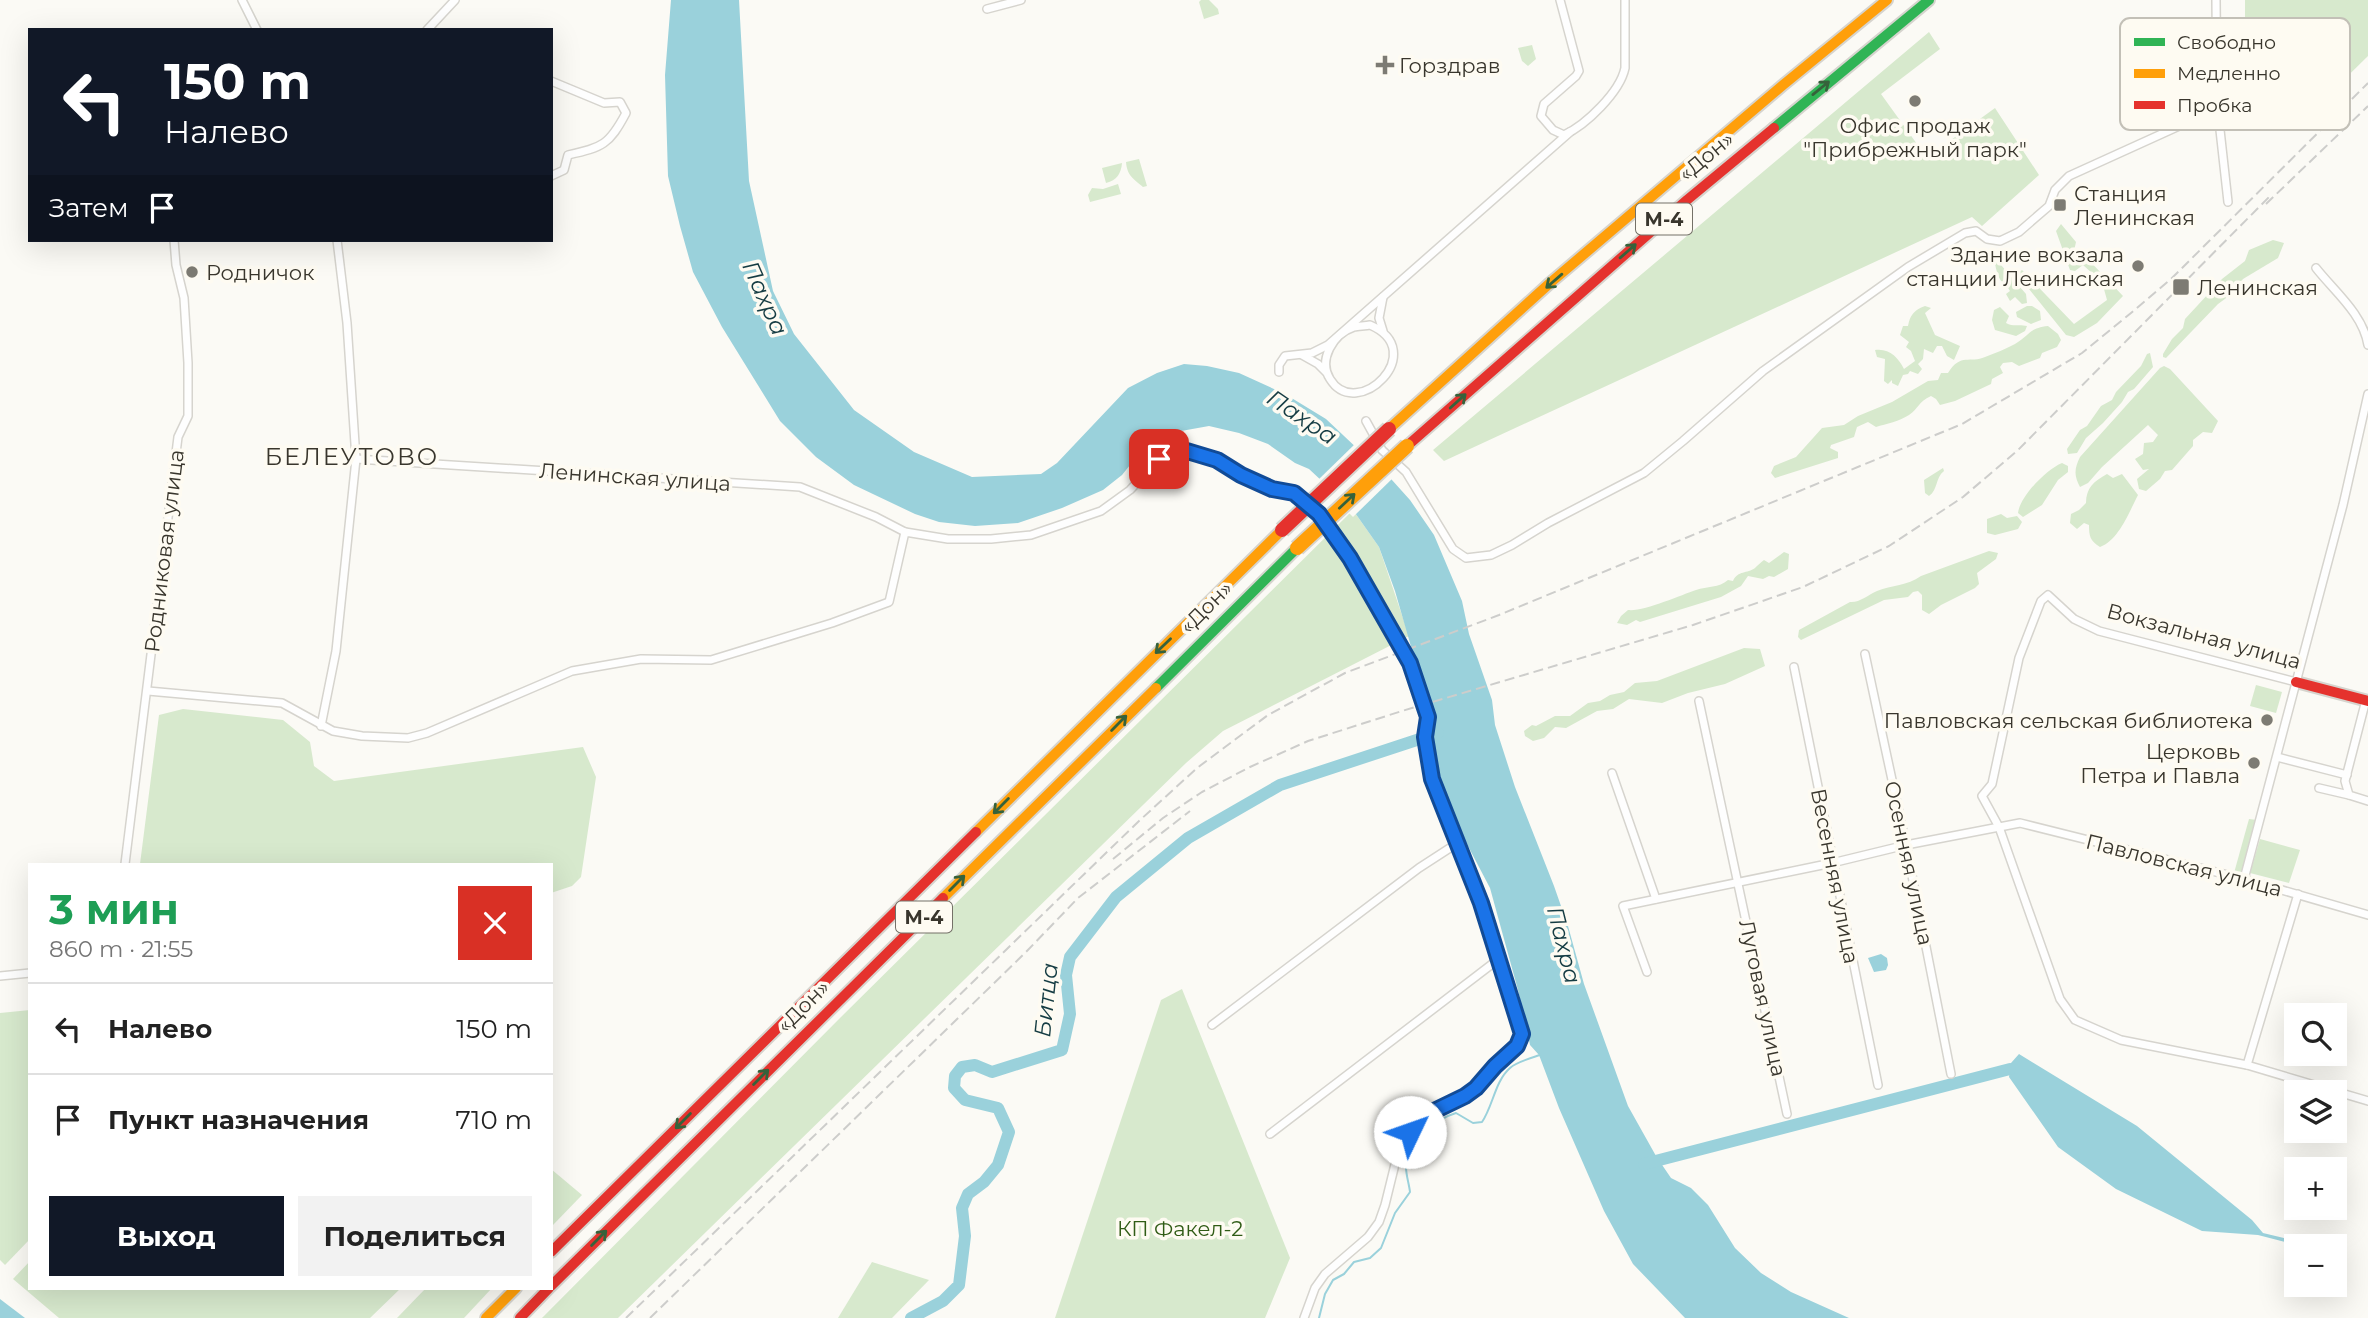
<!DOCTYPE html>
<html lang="ru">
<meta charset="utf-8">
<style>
:root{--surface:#fff;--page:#f2f2f2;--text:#222;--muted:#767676;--line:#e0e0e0;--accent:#111827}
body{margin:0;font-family:Montserrat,sans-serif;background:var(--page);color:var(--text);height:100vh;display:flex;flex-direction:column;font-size:26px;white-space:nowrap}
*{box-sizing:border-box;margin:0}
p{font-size:23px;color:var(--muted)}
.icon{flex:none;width:38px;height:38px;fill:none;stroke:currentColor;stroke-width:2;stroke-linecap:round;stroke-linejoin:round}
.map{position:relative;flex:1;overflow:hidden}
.panel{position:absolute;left:28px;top:863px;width:525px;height:427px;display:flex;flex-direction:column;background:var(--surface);border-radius:0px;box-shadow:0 7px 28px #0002}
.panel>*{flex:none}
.hud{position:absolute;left:28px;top:28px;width:525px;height:214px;border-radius:0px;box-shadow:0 7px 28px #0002;background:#111827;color:#fff;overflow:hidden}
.controls{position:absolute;left:2284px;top:1003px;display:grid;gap:14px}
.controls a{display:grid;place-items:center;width:63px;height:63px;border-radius:0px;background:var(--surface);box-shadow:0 7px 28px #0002;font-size:35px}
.pin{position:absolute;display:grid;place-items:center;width:60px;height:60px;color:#fff;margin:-30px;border-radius:14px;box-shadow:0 4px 10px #0006}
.me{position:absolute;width:77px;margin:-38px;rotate:48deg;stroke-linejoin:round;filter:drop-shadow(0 0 5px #0008)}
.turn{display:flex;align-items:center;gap:24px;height:147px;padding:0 21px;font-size:32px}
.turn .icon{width:91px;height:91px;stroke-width:2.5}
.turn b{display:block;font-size:49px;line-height:60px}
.then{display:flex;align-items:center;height:66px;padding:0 21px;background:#0003;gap:14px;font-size:26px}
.round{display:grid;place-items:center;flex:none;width:74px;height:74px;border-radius:0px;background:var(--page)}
.overview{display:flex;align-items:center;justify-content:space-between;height:119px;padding:0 21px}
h1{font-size:42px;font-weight:700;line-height:52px;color:#1e9e55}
.action{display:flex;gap:14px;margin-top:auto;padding:14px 21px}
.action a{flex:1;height:80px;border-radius:0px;background:var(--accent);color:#fff;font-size:28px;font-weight:700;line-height:80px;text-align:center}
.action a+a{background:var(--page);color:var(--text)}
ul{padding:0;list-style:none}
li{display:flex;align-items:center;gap:21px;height:91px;padding:0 21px;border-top:2px solid var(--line)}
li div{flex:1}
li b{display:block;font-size:26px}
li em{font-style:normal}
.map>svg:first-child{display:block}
.green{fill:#d7e9cd}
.water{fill:#9ad1db}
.pier{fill:#fbfaf5}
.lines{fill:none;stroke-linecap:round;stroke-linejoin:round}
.stream{stroke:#9ad1db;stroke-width:2}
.river{stroke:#9ad1db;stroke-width:12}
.street-casing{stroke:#d6d4ce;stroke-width:10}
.fast-casing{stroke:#d6d4ce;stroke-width:14}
.slow-casing{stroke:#d6d4ce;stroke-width:14}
.jam-casing{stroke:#d6d4ce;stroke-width:14}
.street{stroke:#fefefe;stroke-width:7}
.fast{stroke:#30b455;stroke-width:10}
.slow{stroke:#ff9f0a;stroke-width:10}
.jam{stroke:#e5322d;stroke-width:10}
.rail{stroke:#cdcdcb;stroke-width:2;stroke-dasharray:10 5;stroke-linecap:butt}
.slow-bridge-casing{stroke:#d6d4ce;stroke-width:18;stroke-linecap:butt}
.jam-bridge-casing{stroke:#d6d4ce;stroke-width:18;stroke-linecap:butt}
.slow-bridge{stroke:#ff9f0a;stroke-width:14}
.jam-bridge{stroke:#e5322d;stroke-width:14}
.oneway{stroke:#36623b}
.route-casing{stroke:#114b97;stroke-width:18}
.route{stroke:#1a73e8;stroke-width:12}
.poi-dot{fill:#7d7b73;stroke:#fefbf2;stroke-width:2.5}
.labels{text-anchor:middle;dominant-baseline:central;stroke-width:7;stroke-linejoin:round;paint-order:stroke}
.shield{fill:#fefbf2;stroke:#747168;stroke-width:2}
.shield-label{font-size:19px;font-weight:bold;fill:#39362d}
.poi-label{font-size:21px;fill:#39362d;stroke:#fefbf2;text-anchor:start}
.street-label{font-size:21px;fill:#39362d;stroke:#fefbf2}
.park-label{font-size:21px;fill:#305c16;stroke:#fefbf2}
.water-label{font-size:23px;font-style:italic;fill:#153c43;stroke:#fefbf2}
.quarter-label{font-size:24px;letter-spacing:2px;fill:#39362d;stroke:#fefbf2}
.key{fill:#fefbf2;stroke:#c3c0b7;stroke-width:2}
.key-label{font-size:19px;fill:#39362d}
</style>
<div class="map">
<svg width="2368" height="1318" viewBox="0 0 2368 1318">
<rect width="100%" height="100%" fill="#fbfaf5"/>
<g class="green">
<polygon points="1201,0 1209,0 1218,9 1219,14 1204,19 1199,2"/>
<polygon points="2245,0 2368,0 2368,56 2309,114 2264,67 2245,41"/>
<polygon points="1929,32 1940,49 1881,94 1917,144 1940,148 1995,108 2039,175 1982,226 1972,217 1444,461 1433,450"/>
<polygon points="1532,45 1536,59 1528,66 1522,61 1518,48"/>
<path d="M1139,159L1147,186L1143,187C1134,179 1127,176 1126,162Z"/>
<path d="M1122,163C1121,174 1117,180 1106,183L1102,168Z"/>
<polygon points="1118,184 1121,194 1090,202 1088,195 1092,188 1103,189"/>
<polygon points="2061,224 2076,242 2074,251 2079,258 2084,255 2123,296 2097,323 2074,337 2066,335 2017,274 2022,270 2074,324 2107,300 2102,282 2083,265 2075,271 2070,270 2056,231"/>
<polygon points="2273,240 2284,243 2278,258 2243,279 2233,293 2218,304 2166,358 2163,357 2163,354 2172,339 2183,328 2185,319 2222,279 2245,261 2249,250"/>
<path d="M1995,258L2026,294L2027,303L2022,304L2015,297L2010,301L2006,294L2010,291C2008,287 2006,286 2003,283C1998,279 1994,264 1995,258Z"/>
<path d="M1925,306L1931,308L1925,313L1935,335L1960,346L1954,360L1947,356L1942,346H1937L1933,353L1924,349L1923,359L1918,364L1922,369L1918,374L1910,371L1908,374L1903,375L1898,386L1892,383V380L1888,384L1884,381L1885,359L1877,357L1875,350C1889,348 1898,357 1904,369L1915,361L1911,351L1906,347L1909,342L1900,335L1903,326H1908C1910,315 1914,310 1925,306Z"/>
<polygon points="2027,306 2032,306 2040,311 2041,320 2031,324 2017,317 2016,312"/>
<path d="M2000,307L2009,316L2006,323C2013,327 2019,324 2027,326L2025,331L2016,336L1995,330L1992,320L1994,310Z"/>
<path d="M2048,326L2058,334L2061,340L2057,347L2042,353L2040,358L2019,366L2012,362L2003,363L2000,367L2003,373L1992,379L1991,384L1955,401L1940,405L1936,399L1931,396C1918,402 1919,408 1909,415C1900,421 1886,424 1876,427L1868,422L1857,427L1854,437L1831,445L1830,448L1838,452V458L1775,478L1771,473L1774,466L1796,457L1822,428L1844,425L1858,416L1892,402L1928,381L1938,380L1941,373H1948C1961,352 1970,364 1985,357C1995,353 2006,349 2015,344C2030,335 2029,328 2048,326Z"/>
<polygon points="2150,353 2153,367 2134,389 2128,392 2122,402 2103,423 2086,438 2077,453 2068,454 2067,449 2080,430 2087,426 2101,406 2112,400 2116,392 2141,366 2147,354"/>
<path d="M2164,366L2170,369L2218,421L2212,433L2203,432L2193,440V446L2172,470L2165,471L2160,479L2146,491L2139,489L2137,479L2149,469L2143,470L2135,459L2143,454L2144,443L2153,442L2158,435L2148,425L2102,467L2088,483L2080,487C2074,476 2074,469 2080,457L2160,368Z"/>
<path d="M2062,463L2068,466V472L2058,480L2042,505L2023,517L2018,513C2020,496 2047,469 2062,463Z"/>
<path d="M1943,468L1944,471C1935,478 1938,490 1929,496L1925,493L1924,480Z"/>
<path d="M2107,474L2113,478L2122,474L2138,495C2129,512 2119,540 2100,547C2090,541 2089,536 2089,525L2084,523L2077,529L2070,523L2071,514L2079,510L2086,503C2086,488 2094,481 2107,474Z"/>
<polygon points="1353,510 1379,547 1409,636 1223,731 1186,763 618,1318 542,1318 841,1017"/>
<polygon points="2001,514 2007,518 2017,516 2022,522 2018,529 1995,535 1987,533 1987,519"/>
<path d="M1989,551L1998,553L1996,559L1977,573L1979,584L1975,588L1941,605L1929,614L1922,610V595L1918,591L1913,592L1908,597L1884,600L1801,640L1798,637L1799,630L1850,602C1859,603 1868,595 1877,591C1892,585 1907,586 1921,576Z"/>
<path d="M1784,552L1789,554L1788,569L1774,577L1769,576L1763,579L1748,576L1741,586L1721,597L1640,622L1636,620L1627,625L1617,623L1621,616L1628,610C1643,612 1681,595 1696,590C1707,586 1719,588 1728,580L1733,581C1738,570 1747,574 1755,568C1758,565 1761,562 1764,560L1769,563Z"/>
<polygon points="1744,648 1760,649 1765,666 1725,684 1688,693 1662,703 1629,699 1613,709 1597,711 1566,728 1555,727 1544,738 1533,741 1525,736 1524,731 1532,725 1536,726 1555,716 1570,716 1588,703 1600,701 1610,695 1624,692 1635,683 1657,681"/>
<polygon points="2256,685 2282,692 2276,713 2250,706"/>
<polygon points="183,709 283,720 310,742 314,766 334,781 583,747 596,777 581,877 572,886 551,893 551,864 140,864 159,715"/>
<polygon points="2249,819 2257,820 2242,875 2234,873"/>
<polygon points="2260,839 2300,850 2289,883 2250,873"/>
<polygon points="1182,989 1290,1258 1265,1318 1055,1318 1161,1000"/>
<polygon points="30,1010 30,1239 5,1265 0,1260 0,1013"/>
<polygon points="551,1169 582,1195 551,1227"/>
<polygon points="30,1261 30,1288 401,1288 370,1318 59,1318 13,1279"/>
<polygon points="872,1262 929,1280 892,1318 838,1318"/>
<polygon points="426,1288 492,1288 464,1318 397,1318"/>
</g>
<g class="water">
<polygon points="671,0 739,0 749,181 773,291 794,334 854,410 914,452 972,477 1041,474 1057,463 1128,388 1157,373 1184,364 1207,366 1239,373 1285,394 1326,419 1361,452 1374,460 1410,500 1434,535 1462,601 1469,634 1492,700 1495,725 1515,787 1554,886 1568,926 1584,984 1628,1106 1656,1156 1671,1178 1691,1188 1708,1205 1735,1248 1761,1273 1791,1292 1849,1318 1685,1318 1633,1264 1604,1211 1559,1108 1539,1055 1530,1045 1518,990 1490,888 1458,827 1435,766 1429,709 1395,591 1379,547 1353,510 1309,469 1295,463 1268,444 1239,433 1209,426 1170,433 1142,450 1122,475 1103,490 1062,508 1018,523 975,526 939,522 915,514 854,485 816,457 780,421 722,327 693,272 680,226 668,176 665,75"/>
<polygon points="1881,954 1887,958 1888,965 1886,970 1874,972 1868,958"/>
<polygon points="2019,1054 2137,1126 2252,1220 2263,1233 2318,1246 2301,1246 2258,1235 2202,1231 2116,1189 2058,1147 2009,1077 2011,1063"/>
<polygon points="0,1299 25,1318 0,1318"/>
</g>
<polygon class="pier" points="1356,443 1377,458 1394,477 1353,517 1317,481"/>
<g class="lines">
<path class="stream" d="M1319,1318L1325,1294L1333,1280L1344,1274L1354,1262L1370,1258L1381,1248L1395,1213L1410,1192C1409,1183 1405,1172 1406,1163C1407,1141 1436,1119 1456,1113L1473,1123L1482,1122C1493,1106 1495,1081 1510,1068C1516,1062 1531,1058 1540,1055"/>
<g class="river">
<polyline points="1644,1164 2010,1069"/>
<polyline points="911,1318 943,1301 959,1285 965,1236 962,1208 968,1194 984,1182 998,1165 1009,1132 998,1108 965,1100 954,1088 955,1076 962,1067 975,1065 992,1072 1062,1050 1070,1014 1066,975 1070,957 1116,897 1188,838 1280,785 1438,733"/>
</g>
<defs>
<g id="street">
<polyline points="242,0 257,30"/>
<path d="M1560,0L1579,71L1576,76L1544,104L1541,116L1553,130L1564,135C1586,125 1620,92 1625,68V0"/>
<polyline points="987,9 1021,0"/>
<polyline points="427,30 455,0"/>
<path d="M551,81L604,103L620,102L626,113C609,145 603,147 568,155L564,170L551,176"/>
<polyline points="2217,103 2228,202"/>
<path d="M2316,268C2334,291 2363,314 2368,345"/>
<path d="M1370,325C1431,351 1357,423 1330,379C1318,360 1333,334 1354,327C1358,326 1365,326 1370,325Z"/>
<polyline points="1383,331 1379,318 1383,297"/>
<polyline points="1302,355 1318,364 1326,372"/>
<polyline points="1279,372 1279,365 1285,356 1312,353 1328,345 1570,132"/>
<polyline points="1366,421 1382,450 1406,472 1453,549 1466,558 1491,555 1512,545 1548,523 1644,473 1683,441 1763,371 1908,267 1965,233 1976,231 1987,239 2000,241 2019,232 2049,206 2055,190 2069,176 2210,112 2217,103 2216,0"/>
<polyline points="356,459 800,487 876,517 905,532"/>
<polyline points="1865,654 1906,845 1951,1074"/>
<polyline points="1794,667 1878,1085"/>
<polyline points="2296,682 2099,631 2074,619 2048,595 2041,601 2019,658 1992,784 1982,796 1999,827 2060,999 2075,1020 2121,1040 2247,1065 2368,1101"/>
<polyline points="148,691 282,703 333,731 362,736 408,738 427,733 572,671 641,659 711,660 832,623 889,602 905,532 948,539 991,539 1031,535 1101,511 1130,490 1159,459 1187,451 1217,460 1241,475 1272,489 1294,493 1319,514 1350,558 1409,662 1428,717 1425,737 1432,779 1481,903 1522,1033 1517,1046 1495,1066 1476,1088 1465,1096 1432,1112 1421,1120 1400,1144 1385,1205 1379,1222 1368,1237 1325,1274 1315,1288 1304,1318"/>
<polyline points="2366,700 2345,781 2349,795 2368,801"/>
<polyline points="1699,701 1787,1114"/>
<polyline points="321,726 336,651 356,459 347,323 337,240"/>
<polyline points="2277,757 2347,775"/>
<polyline points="1612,773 1656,899"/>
<polyline points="2319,788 2349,795"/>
<polyline points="125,864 178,437 188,416 188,363 184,298 176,265 174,240"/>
<polyline points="2244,879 2343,505 2368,394"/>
<polyline points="1647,972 1623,906 1832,863 1906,845 2020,823 2244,879 2368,915"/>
<polyline points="0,976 30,973"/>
<polyline points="1212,1025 1419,868 1456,844"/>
<polyline points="2247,1065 2298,894"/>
<polyline points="1270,1134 1500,958"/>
</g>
<g id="fast">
<polyline points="1774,128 1929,0"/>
<polyline points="1156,688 1297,548"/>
</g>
<g id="slow">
<polyline points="1389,429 1550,283 1783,85 1887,0"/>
<polyline points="976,832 1282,530"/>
<polyline points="943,898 1156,688"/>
<polyline points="486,1318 516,1288"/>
</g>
<g id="jam">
<polyline points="1407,446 1687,200 1774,128"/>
<polyline points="2296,682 2368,701"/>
<polyline points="551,1252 976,832"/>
<polyline points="551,1286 943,898"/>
<polyline points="520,1318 549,1288"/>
</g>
</defs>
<use href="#street" class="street-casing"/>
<use href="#fast" class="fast-casing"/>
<use href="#slow" class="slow-casing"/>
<use href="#jam" class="jam-casing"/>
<use href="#street" class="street"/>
<use href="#fast" class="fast"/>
<use href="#slow" class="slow"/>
<use href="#jam" class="jam"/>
<g class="rail">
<polyline points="2266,204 2368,106"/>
<polyline points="1113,859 1163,818 1202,792 1250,767 1308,741 1402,711 1693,625 1803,587 1889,546 1963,497 2018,450 2270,196"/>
<polyline points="626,1318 1139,821 1197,768 1268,715 1345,673 1499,615 1962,424 2082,353 2131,313 2171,279 2368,83"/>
<polyline points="650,1318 1026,952 1078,898 1190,811"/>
</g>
<defs>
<polyline id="slow-bridge" points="1297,548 1407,446"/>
<polyline id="jam-bridge" points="1282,530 1389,429"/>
</defs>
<use href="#slow-bridge" class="slow-bridge-casing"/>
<use href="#jam-bridge" class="jam-bridge-casing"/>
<use href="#slow-bridge" class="slow-bridge"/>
<use href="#jam-bridge" class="jam-bridge"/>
</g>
<defs><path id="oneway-shaft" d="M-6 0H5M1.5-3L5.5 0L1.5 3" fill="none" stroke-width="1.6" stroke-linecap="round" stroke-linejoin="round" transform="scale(1.75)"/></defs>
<g class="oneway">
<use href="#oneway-shaft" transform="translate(1821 88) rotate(-39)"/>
<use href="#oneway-shaft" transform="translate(1628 251) rotate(-41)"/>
<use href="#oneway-shaft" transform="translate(1554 281) rotate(139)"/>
<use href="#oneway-shaft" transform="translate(1458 401) rotate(-42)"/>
<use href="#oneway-shaft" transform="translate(1347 501) rotate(-43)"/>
<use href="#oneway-shaft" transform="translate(1163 646) rotate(136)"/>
<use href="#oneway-shaft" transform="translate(1119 723) rotate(-45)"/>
<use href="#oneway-shaft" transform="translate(1001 806) rotate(135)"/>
<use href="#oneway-shaft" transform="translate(957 883) rotate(-45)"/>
<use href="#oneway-shaft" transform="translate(761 1077) rotate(-45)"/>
<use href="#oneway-shaft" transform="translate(683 1121) rotate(135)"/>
<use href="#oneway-shaft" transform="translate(599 1238) rotate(-45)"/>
</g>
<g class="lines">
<defs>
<polyline id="route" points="1159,459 1170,454 1187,451 1217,460 1241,475 1272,489 1294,493 1319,514 1350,558 1410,663 1428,717 1425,737 1432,779 1481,903 1522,1034 1517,1046 1495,1066 1476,1088 1465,1096 1432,1112 1410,1132"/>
</defs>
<use href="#route" class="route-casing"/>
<use href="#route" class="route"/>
</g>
<g class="poi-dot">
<path d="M1381.5 54.5h7v7h7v7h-7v7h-7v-7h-7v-7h7z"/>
<circle cx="1915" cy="101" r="7"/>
<rect x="2053" y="198" width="14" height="14" rx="3.5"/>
<circle cx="2138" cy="266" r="7"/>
<circle cx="192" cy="272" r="7"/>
<rect x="2172" y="278" width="18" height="18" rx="3.5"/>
<circle cx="2267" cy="720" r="7"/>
<circle cx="2254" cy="763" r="7"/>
</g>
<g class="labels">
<g class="shield">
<rect x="1636" y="203.5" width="56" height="31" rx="5"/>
<rect x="896" y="901.5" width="56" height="31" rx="5"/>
</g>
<g class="shield-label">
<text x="1664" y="219">М-4</text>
<text x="924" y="917">М-4</text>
</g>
<g class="poi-label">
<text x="1399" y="65">Горздрав</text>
<text x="1915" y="125" text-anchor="middle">Офис продаж<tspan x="1915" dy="24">"Прибрежный парк"</tspan></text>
<text x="2074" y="193">Станция<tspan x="2074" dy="24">Ленинская</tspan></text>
<text x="2124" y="254" text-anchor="end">Здание вокзала<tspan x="2124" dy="24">станции Ленинская</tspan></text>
<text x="206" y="272">Родничок</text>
<text x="2197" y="287">Ленинская</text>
<text x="2253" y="720" text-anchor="end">Павловская сельская библиотека</text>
<text x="2240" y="751" text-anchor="end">Церковь<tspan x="2240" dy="24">Петра и Павла</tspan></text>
</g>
<g class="street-label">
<text transform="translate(1706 156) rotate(-40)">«Дон»</text>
<text transform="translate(635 477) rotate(4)">Ленинская улица</text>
<text transform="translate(164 551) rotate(-83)">Родниковая улица</text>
<text transform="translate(1206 607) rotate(-45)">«Дон»</text>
<text transform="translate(2204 636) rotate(15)">Вокзальная улица</text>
<text transform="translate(1909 863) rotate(78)">Осенняя улица</text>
<text transform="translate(2184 865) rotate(14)">Павловская улица</text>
<text transform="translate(1835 876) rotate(79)">Весенняя улица</text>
<text transform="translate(1763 998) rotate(78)">Луговая улица</text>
<text transform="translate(803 1006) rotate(-45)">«Дон»</text>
</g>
<g class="park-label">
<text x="1180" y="1228">КП Факел-2</text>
</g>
<g class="water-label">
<text transform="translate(765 298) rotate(66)">Пахра</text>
<text transform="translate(1302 417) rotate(34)">Пахра</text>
<text transform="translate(1564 945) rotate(76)">Пахра</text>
<text transform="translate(1046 1000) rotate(-84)">Битца</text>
</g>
<g class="quarter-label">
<text x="352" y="456">БЕЛЕУТОВО</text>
</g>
</g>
<rect x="2120" y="18" width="230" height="112" rx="10" class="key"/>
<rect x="2134" y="38" width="31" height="8" fill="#30b455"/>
<rect x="2134" y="69" width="31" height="9" fill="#ff9f0a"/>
<rect x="2134" y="101" width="31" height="8" fill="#e5322d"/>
<g class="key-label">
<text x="2177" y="49">Свободно</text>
<text x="2177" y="80">Медленно</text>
<text x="2177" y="112">Пробка</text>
</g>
</svg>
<div class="controls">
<a><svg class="icon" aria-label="search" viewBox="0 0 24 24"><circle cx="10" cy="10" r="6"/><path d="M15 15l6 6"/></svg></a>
<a><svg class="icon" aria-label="layers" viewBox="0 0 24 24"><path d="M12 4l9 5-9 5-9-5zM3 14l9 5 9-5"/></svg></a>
<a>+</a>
<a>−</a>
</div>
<div class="pin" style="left:1159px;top:459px;background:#d93025"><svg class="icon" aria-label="arrive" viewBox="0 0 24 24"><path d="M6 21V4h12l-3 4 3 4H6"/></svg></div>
<svg class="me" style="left:1410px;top:1132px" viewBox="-20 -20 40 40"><circle r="19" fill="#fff"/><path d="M0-13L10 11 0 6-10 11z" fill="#1a73e8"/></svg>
<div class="hud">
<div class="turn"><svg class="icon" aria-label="left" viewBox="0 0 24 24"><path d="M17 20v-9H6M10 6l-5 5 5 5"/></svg><div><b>150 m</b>Налево</div></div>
<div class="then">Затем<svg class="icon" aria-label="arrive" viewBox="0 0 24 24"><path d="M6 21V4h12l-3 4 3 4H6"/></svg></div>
</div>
<section class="panel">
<div class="overview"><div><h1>3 мин</h1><p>860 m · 21:55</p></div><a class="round" style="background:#d93025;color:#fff"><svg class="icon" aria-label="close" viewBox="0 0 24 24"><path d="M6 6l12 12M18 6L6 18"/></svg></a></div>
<ul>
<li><svg class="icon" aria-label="left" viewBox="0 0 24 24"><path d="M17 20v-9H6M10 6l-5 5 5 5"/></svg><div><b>Налево</b></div><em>150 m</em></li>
<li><svg class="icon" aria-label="arrive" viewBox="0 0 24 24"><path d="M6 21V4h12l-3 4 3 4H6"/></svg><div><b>Пункт назначения</b></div><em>710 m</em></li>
</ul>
<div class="action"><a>Выход</a><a>Поделиться</a></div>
</section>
</div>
